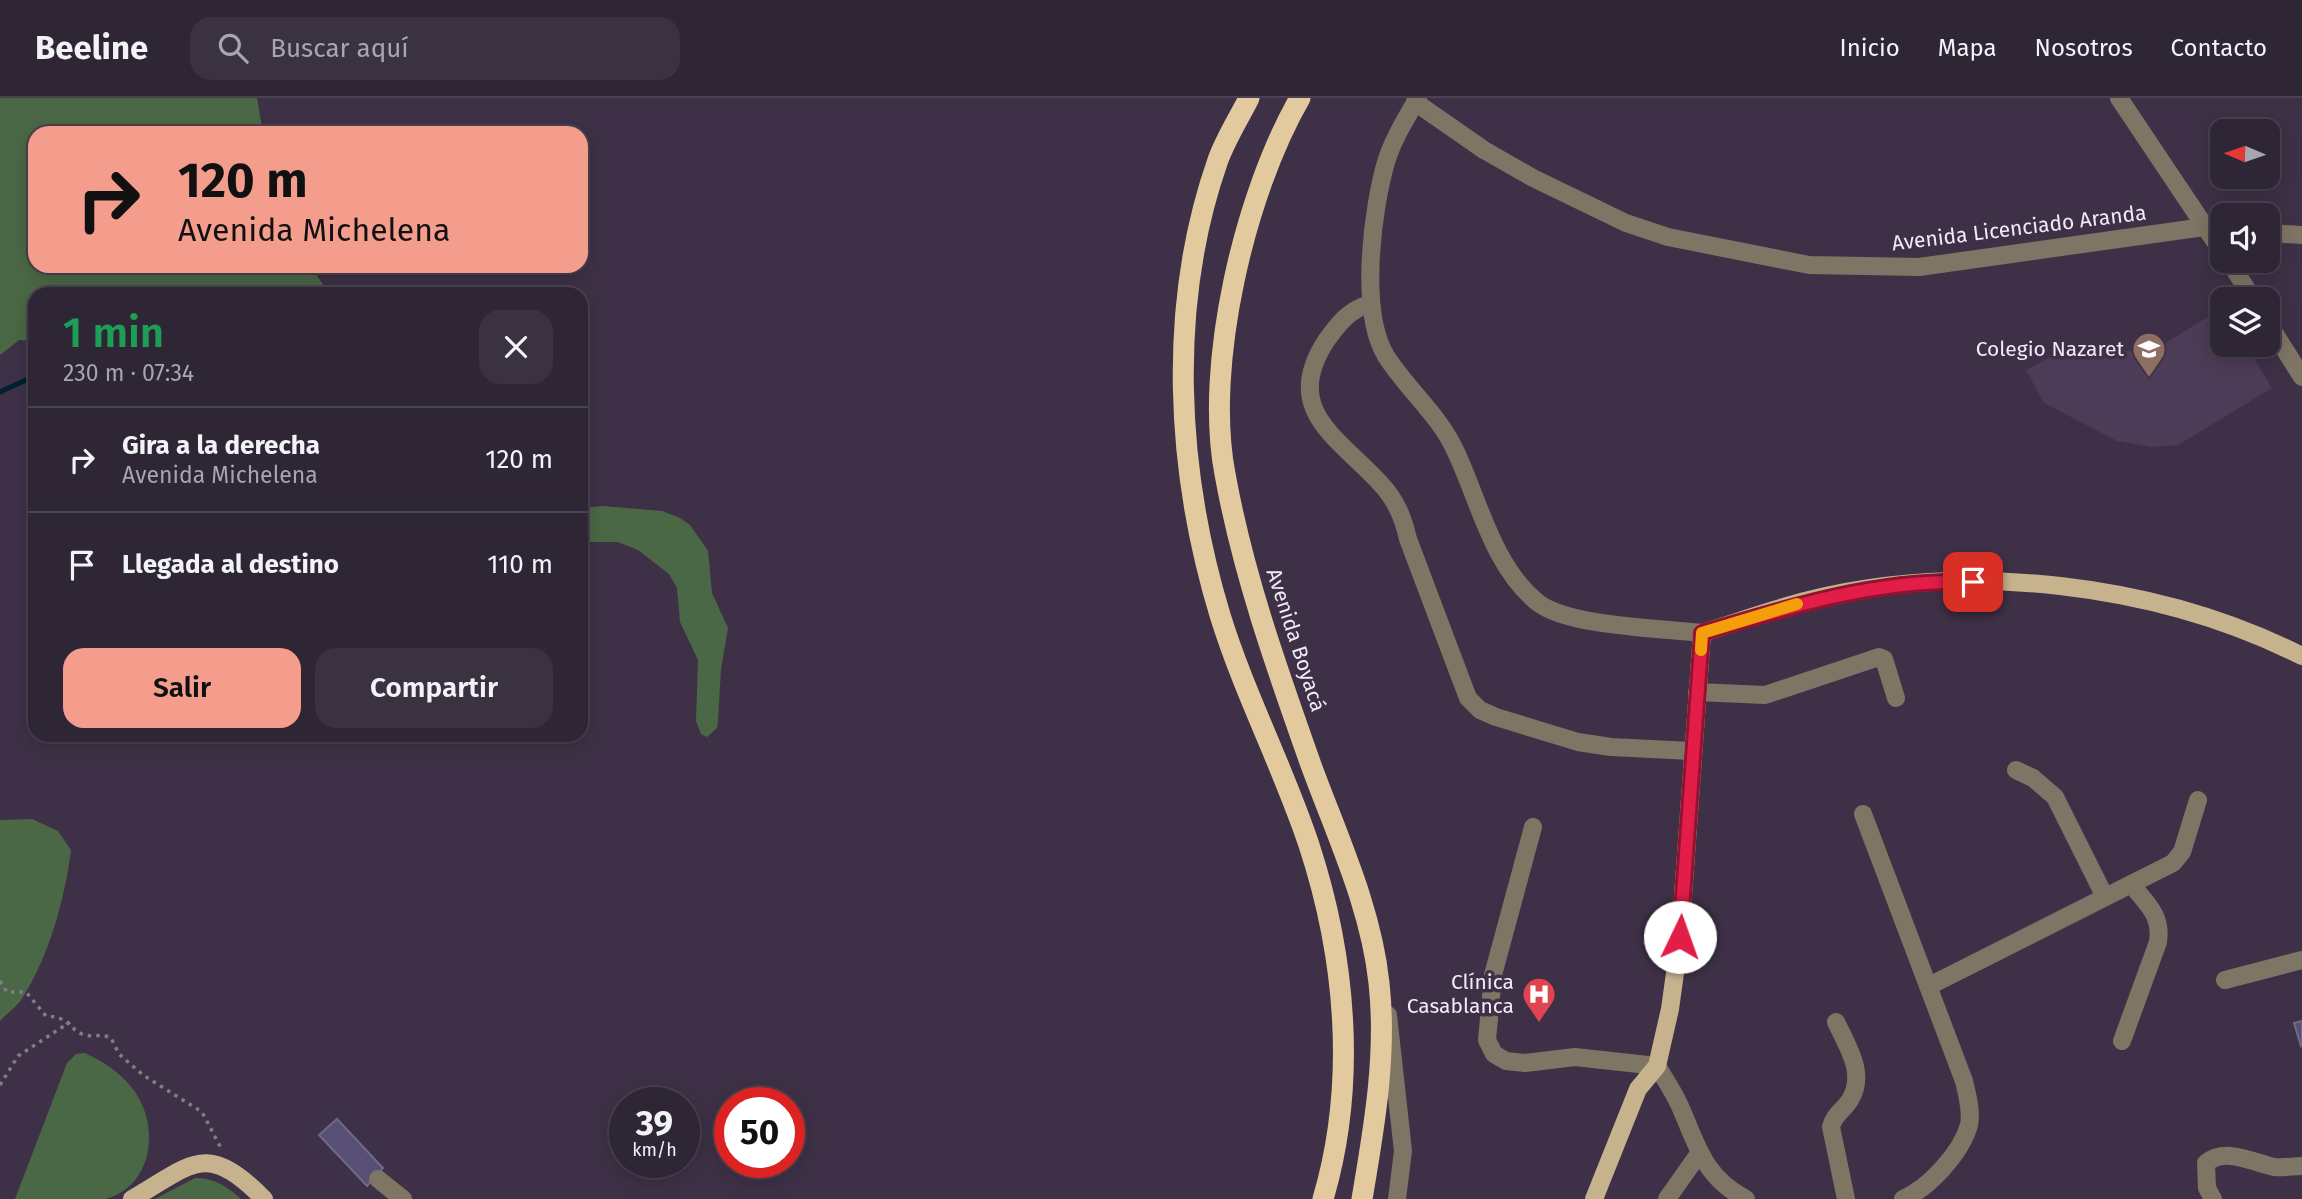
<!DOCTYPE html>
<html lang="es">
<meta charset="utf-8">
<style>
:root{--surface:#2e2535;--page:#3a3141;--text:#f1f3f6;--muted:#a7a5ad;--line:#494250;--accent:#f49d8d}
body{margin:0;font-family:"Fira Sans",sans-serif;background:var(--page);color:var(--text);height:100vh;display:flex;flex-direction:column;font-size:26px;white-space:nowrap}
*{box-sizing:border-box;margin:0}
p{font-size:23px;color:var(--muted)}
.icon{flex:none;width:38px;height:38px;fill:none;stroke:currentColor;stroke-width:2;stroke-linecap:round;stroke-linejoin:round}
.map{position:relative;flex:1;overflow:hidden}
.details{position:absolute;left:28px;top:189px;width:560px;height:455px;display:flex;flex-direction:column;background:var(--surface);border-radius:21px;box-shadow:0 4px 18px #0003,0 0 0 2px var(--line)}
.details>*{flex:none}
.banner{position:absolute;left:28px;top:28px;width:560px;height:147px;border-radius:21px;box-shadow:0 4px 18px #0003,0 0 0 2px var(--line);background:#f49d8d;color:#111;overflow:hidden}
.needle{width:46px;rotate:272deg}
.tools{position:absolute;left:2210px;top:21px;display:grid;gap:14px}
.tools a{display:grid;place-items:center;width:70px;height:70px;border-radius:14px;background:var(--surface);box-shadow:0 4px 18px #0003,0 0 0 2px var(--line);font-size:35px}
.speed{position:absolute;left:609px;top:989px;display:flex;gap:14px;font-size:35px;font-weight:700;text-align:center}
.speed>*{display:grid;place-content:center;width:91px;height:91px;border-radius:50%;background:var(--surface);box-shadow:0 4px 18px #0003,0 0 0 2px var(--line);line-height:1}
.speed small{font-size:18px;font-weight:400}
.speed .limit{border:10px solid #d22;background:#fff;color:#111}
.pin{position:absolute;display:grid;place-items:center;width:60px;height:60px;color:#fff;margin:-30px;border-radius:14px;box-shadow:0 4px 10px #0006}
.me{position:absolute;width:77px;margin:-38px;rotate:3deg;stroke-linejoin:round;filter:drop-shadow(0 0 5px #0008)}
.turn{display:flex;align-items:center;gap:24px;height:147px;padding:0 35px;font-size:32px}
.turn .icon{width:91px;height:91px;stroke-width:2.5}
.turn b{display:block;font-size:49px;line-height:60px}
.round{display:grid;place-items:center;flex:none;width:74px;height:74px;border-radius:21px;background:var(--page)}
.head{display:flex;align-items:center;justify-content:space-between;height:119px;padding:0 35px}
h1{font-size:42px;font-weight:600;line-height:52px;color:#1e9e55}
.primary-button{display:flex;gap:14px;margin-top:auto;padding:14px 35px}
.primary-button a{flex:1;height:80px;border-radius:21px;background:var(--accent);color:#111;font-size:28px;font-weight:600;line-height:80px;text-align:center}
.primary-button a+a{background:var(--page);color:var(--text)}
ul{padding:0;list-style:none}
li{display:flex;align-items:center;gap:21px;height:105px;padding:0 35px;border-top:2px solid var(--line)}
li div{flex:1}
li b{display:block;font-size:26px}
li em{font-style:normal}
header{display:flex;align-items:center;gap:42px;box-sizing:border-box;height:98px;padding:0 35px;background:var(--surface);border-bottom:2px solid var(--line)}
header strong{font-size:33px}
nav{display:flex;gap:38px;margin-inline-start:auto;font-size:24px}
.search{width:490px;height:63px;background:var(--page);display:flex;align-items:center;gap:18px;box-sizing:border-box;padding:0 24px;border-radius:21px;color:var(--muted);font-size:26px}
.map>svg:first-child{display:block}
.built{fill:#4d3c57}
.forest{fill:#4b6846}
.lines{fill:none;stroke-linecap:round;stroke-linejoin:round}
.stream{stroke:#001f31;stroke-width:5}
.building{fill:#574f76;stroke:#6f6a85;stroke-width:2}
.path{stroke:#85798c;stroke-width:3.5;stroke-dasharray:3.5 5;stroke-linecap:butt}
.minor{stroke:#7f7564;stroke-width:18}
.major{stroke:#c7b28e;stroke-width:18}
.highway{stroke:#e3ca9e;stroke-width:21}
.route-casing{stroke:#92132f;stroke-width:18}
.route{stroke:#e11d48;stroke-width:12}
.slow{stroke:#f59e0b;stroke-width:12}
.labels{text-anchor:middle;dominant-baseline:central;stroke-width:7;stroke-linejoin:round;paint-order:stroke}
.street-label{font-size:21px;fill:#f3eaf8;stroke:#3e3147}
.poi-label{font-size:21px;fill:#f3eaf8;stroke:#3e3147;text-anchor:end}
</style>
<header>
<strong>Beeline</strong>
<div class="search"><svg class="icon" aria-label="search" viewBox="0 0 24 24"><circle cx="10" cy="10" r="6"/><path d="M15 15l6 6"/></svg>Buscar aquí</div>
<nav><a>Inicio</a><a>Mapa</a><a>Nosotros</a><a>Contacto</a></nav>
</header>
<div class="map">
<svg width="2302" height="1101" viewBox="0 0 2302 1101">
<rect width="100%" height="100%" fill="#3e3147"/>
<polygon class="built" points="2222,210 2222,247 2246,247 2272,290 2178,347 2152,349 2117,343 2044,305 2026,272 2077,245 2148,256"/>
<g class="forest">
<polygon points="0,0 257,0 263,35 35,35 35,168 310,168 330,196 35,196 35,243 19,242 0,257"/>
<polygon points="602,408 662,413 680,420 690,427 708,453 712,495 728,530 721,571 718,623 717,630 707,639 701,636 696,623 698,562 680,524 677,490 669,476 638,452 618,444 581,444 581,410"/>
<path d="M32,721L58,733L71,752C65,800 49,858 23,899C18,908 7,915 0,923V722Z"/>
<path d="M85,955C102,963 120,974 132,990C160,1025 155,1087 106,1101C90,1101 35,1101 15,1101L67,965L76,956Z"/>
<path d="M195,1080C215,1080 226,1088 241,1101H155Z"/>
</g>
<g class="lines">
<polyline class="stream" points="0,294 28,281 35,281"/>
</g>
<g class="building">
<polygon points="2302,923 2302,947 2301,948 2294,925"/>
<polygon points="337,1021 383,1070 367,1088 319,1037"/>
</g>
<g class="lines">
<g class="path">
<path d="M0,883L7,894H26L46,918C69,919 66,928 82,936C91,940 102,935 111,940L119,956L143,977L202,1014L222,1052"/>
<polyline points="0,987 18,958 70,924"/>
</g>
<g class="minor">
<path d="M1418,0C1406,20 1394,40 1387,61C1372,110 1359,214 1386,258C1406,290 1439,317 1455,352C1479,402 1492,467 1537,504C1568,529 1661,530 1702,535"/>
<polyline points="2119,0 2222,154"/>
<polyline points="1415,4 1484,52 1533,80 1626,125 1668,139 1809,167 1919,169 2204,129 2222,131"/>
<polyline points="2268,135 2302,137"/>
<polyline points="2229,163 2253,201"/>
<path d="M1369,206C1349,212 1338,226 1326,243C1281,312 1339,340 1380,385C1396,402 1403,419 1408,441L1468,600L1480,612L1496,619L1578,644L1611,649L1691,653"/>
<polyline points="2268,225 2302,279"/>
<polyline points="1697,594 1765,597 1879,559 1884,561 1896,600"/>
<polyline points="2016,672 2033,680 2055,699 2105,799"/>
<path d="M1863,716L1964,983C1967,996 1972,1014 1969,1027C1961,1055 1929,1090 1903,1101"/>
<path d="M1533,729L1493,877L1487,942L1494,956L1506,963L1525,965L1575,959L1657,968C1665,981 1673,993 1679,1006C1697,1046 1703,1079 1746,1101"/>
<polyline points="2225,882 2302,862"/>
<polyline points="1929,888 2173,765 2182,754 2198,702"/>
<polyline points="1388,917 1403,1053 1397,1101"/>
<path d="M1836,924C1848,949 1866,976 1850,1002C1843,1013 1834,1016 1831,1029L1846,1101"/>
<path d="M2122,943L2158,844C2162,817 2147,806 2131,786"/>
<polyline points="378,1081 403,1101"/>
<polyline points="1667,1101 1698,1057"/>
<path d="M2213,1101L2207,1090L2206,1065C2226,1049 2251,1064 2274,1069C2283,1070 2293,1068 2302,1068"/>
</g>
<g class="major">
<path d="M132,1101C194,1065 206,1043 264,1101"/>
<path d="M1594,1101L1638,991L1657,968L1670,911L1680,839L1702,535C1738,524 1773,511 1809,502C1967,463 2157,485 2302,558"/>
</g>
<g class="highway">
<path d="M1249,0C1239,20 1226,40 1218,62C1167,207 1176,372 1220,517C1244,595 1283,669 1309,747C1346,860 1357,986 1323,1101"/>
<path d="M1300,0C1245,95 1204,267 1225,376C1243,476 1277,571 1311,667C1337,738 1371,809 1379,885C1387,957 1374,1030 1362,1101"/>
</g>
</g>
<g class="lines">
<defs>
<path id="route" d="M1680,839L1702,535C1791,508 1879,481 1973,484"/>
</defs>
<use href="#route" class="route-casing"/>
<use href="#route" class="route"/>
<polyline class="slow" points="1701,552 1702,535 1797,506"/>
</g>
<defs>
<symbol id="school-pin" viewBox="-11 -11 22 30"><path d="M0 17L-7.5 6A9.5 9.5 0 1 1 7.5 6Z" fill="#8d6e63" stroke="#3e3147"/><path d="M0-5L7-2L0 1L-7-2ZM-4 1L0 2.5L4 1V4Q0 6-4 4Z" fill="#fff"/></symbol>
<symbol id="hospital-pin" viewBox="-11 -11 22 30"><path d="M0 17L-7.5 6A9.5 9.5 0 1 1 7.5 6Z" fill="#e0444e" stroke="#3e3147"/><path d="M-5-5h3v3.5h4V-5h3V5h-3V1.5h-4V5h-3Z" fill="#fff"/></symbol>
</defs>
<g fill-rule="evenodd">
<use href="#school-pin" x="2130" y="232" width="38" height="52"/>
<use href="#hospital-pin" x="1520" y="877" width="38" height="52"/>
</g>
<g class="labels">
<g class="street-label">
<text transform="translate(2019 130) rotate(-7)">Avenida Licenciado Aranda</text>
<text transform="translate(1296 542) rotate(72)">Avenida Boyacá</text>
</g>
<g class="poi-label">
<text x="2124" y="251">Colegio Nazaret</text>
<text x="1514" y="884">Clínica<tspan x="1514" dy="24">Casablanca</tspan></text>
</g>
</g>
</svg>
<div class="tools">
<a><svg class="needle" viewBox="-14 -14 28 28"><path d="M0-13l5 13h-10z" fill="#e53935"/><path d="M0 13l5-13h-10z" fill="#a7a5ad"/></svg></a>
<a><svg class="icon" aria-label="sound" viewBox="0 0 24 24"><path d="M4 9h4l5-4v14l-5-4H4zM17 9q2 3 0 6"/></svg></a>
<a><svg class="icon" aria-label="layers" viewBox="0 0 24 24"><path d="M12 4l9 5-9 5-9-5zM3 14l9 5 9-5"/></svg></a>
</div>
<div class="speed"><div>39<small>km/h</small></div><div class="limit">50</div></div>
<div class="pin" style="left:1973px;top:484px;background:#d93025"><svg class="icon" aria-label="arrive" viewBox="0 0 24 24"><path d="M6 21V4h12l-3 4 3 4H6"/></svg></div>
<svg class="me" style="left:1680px;top:839px" viewBox="-20 -20 40 40"><circle r="19" fill="#fff"/><path d="M0-13L10 11 0 6-10 11z" fill="#e11d48"/></svg>
<div class="banner">
<div class="turn"><svg class="icon" aria-label="right" viewBox="0 0 24 24"><path d="M7 20v-9h11M14 6l5 5-5 5"/></svg><div><b>120 m</b>Avenida Michelena</div></div>
</div>
<section class="details">
<div class="head"><div><h1>1 min</h1><p>230 m · 07:34</p></div><a class="round"><svg class="icon" aria-label="close" viewBox="0 0 24 24"><path d="M6 6l12 12M18 6L6 18"/></svg></a></div>
<ul>
<li><svg class="icon" aria-label="right" viewBox="0 0 24 24"><path d="M7 20v-9h11M14 6l5 5-5 5"/></svg><div><b>Gira a la derecha</b><p>Avenida Michelena</p></div><em>120 m</em></li>
<li><svg class="icon" aria-label="arrive" viewBox="0 0 24 24"><path d="M6 21V4h12l-3 4 3 4H6"/></svg><div><b>Llegada al destino</b></div><em>110 m</em></li>
</ul>
<div class="primary-button"><a>Salir</a><a>Compartir</a></div>
</section>
</div>
